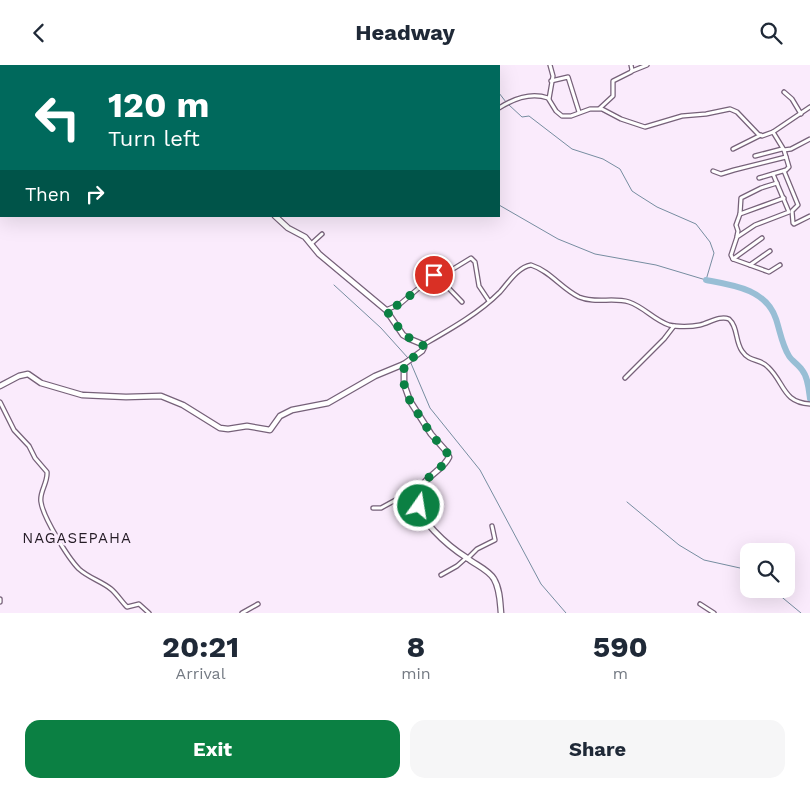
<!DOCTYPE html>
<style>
:root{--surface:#fff;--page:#f6f6f7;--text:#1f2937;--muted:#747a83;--accent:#0b8043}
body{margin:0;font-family:"Work Sans",sans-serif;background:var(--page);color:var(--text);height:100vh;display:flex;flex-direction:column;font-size:19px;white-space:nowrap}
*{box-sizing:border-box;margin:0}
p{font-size:16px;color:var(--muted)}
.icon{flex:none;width:28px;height:28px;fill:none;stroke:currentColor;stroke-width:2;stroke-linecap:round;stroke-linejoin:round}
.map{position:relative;height:548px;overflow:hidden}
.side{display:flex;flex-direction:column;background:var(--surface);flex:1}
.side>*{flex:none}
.hud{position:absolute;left:0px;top:0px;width:500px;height:152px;box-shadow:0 5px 20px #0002;background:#00695c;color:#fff;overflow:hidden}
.buttons{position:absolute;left:740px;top:478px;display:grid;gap:10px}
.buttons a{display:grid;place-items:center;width:55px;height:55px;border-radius:10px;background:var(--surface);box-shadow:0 5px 20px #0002;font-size:25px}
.pin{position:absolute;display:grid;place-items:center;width:42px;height:42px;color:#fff;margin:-21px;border:2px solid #fff;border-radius:50%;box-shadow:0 1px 5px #0007}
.me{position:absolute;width:55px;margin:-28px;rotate:13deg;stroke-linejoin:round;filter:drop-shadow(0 0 4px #0008)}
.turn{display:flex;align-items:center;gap:18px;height:105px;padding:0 25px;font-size:22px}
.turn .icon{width:65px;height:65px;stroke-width:2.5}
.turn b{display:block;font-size:35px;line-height:42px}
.then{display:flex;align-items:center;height:48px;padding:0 25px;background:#0003;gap:10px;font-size:19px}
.eta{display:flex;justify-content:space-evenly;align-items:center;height:85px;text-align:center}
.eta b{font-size:30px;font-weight:700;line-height:35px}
.cta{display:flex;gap:10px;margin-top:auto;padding:10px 25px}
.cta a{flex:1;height:58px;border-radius:15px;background:var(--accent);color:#fff;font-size:20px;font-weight:700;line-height:58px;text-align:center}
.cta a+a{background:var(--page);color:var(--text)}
header{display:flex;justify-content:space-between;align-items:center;height:65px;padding:0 25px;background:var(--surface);font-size:22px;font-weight:700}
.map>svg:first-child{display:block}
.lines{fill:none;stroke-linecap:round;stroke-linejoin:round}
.stream{stroke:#768da0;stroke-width:1}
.river{stroke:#98bed5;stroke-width:6}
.minor-casing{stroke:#766179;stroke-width:5.5}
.tertiary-casing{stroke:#766179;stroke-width:7}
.minor{stroke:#fff;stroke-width:3}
.tertiary{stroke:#fff;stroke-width:4.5}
.route{stroke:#0b8043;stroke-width:9;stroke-dasharray:0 16.2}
.labels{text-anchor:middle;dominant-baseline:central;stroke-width:5;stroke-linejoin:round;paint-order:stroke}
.quarter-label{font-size:15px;letter-spacing:1px;fill:#251c26;stroke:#faebfc}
</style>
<header><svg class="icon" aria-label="back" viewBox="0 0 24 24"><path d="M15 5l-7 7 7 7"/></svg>Headway<svg class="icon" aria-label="search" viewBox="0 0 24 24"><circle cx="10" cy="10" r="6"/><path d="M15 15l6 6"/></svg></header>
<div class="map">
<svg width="810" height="548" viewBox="0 0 810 548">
<rect width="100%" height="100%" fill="#faebfc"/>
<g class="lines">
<g class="stream">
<polyline points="223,0 223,1"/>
<polyline points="489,0 489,1"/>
<polyline points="499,28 506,37"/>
<polyline points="499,140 558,174 595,189 656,200 706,215 714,188 710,177 696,159 657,142 638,130 632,126 620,104 603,94 572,84 529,51 522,52 509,40"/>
<polyline points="334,220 381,263 408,293"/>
<polyline points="410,296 430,343 480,405 541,519 566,548"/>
<polyline points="627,437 679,480 704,495 749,505"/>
<polyline points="772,524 801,548"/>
</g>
<path class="river" d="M706,215C733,220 766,224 776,254C780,266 782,280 789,291C792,296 799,300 802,305C808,312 809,325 810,334"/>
<defs>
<g id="minor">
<polyline points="379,0 380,1"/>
<polyline points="632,6 647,0"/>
<polyline points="551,16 568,12 579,47"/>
<polyline points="784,27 792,34 801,49"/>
<polyline points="549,34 553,11 550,0"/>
<path d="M499,43C513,34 531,27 548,33L556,46L562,51H571L590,44H602L621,54L645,62L682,51L706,49L730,44L737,47L758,69L762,71L773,67L810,42"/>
<polyline points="600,43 613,31 613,16 631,7 632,5 631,0"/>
<polyline points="733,84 761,70"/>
<polyline points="784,85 791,84 810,74"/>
<polyline points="755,91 782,84"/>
<polyline points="713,106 721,109 734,105 786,92"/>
<polyline points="784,106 798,140 792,146 793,158 794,159 810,151"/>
<polyline points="773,109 789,147 755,160 737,172 731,190 733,194 769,207 780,200"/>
<polyline points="759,113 786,105 789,102 784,85 773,67"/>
<polyline points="740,149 784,133"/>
<polyline points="737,171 738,166 736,160 740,149 741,133 761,123 777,118"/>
<polyline points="311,179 322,169"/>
<polyline points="733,194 762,173"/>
<polyline points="750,200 770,186"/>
<polyline points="435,209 462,237"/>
<polyline points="386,245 400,239 440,205 453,204 471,193 475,197 479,221 489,236"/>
<path d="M423,280C449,265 478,249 500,227C508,218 518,202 531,200C550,206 562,224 579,232C595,239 613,232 629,237C644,242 654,255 669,260C677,262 691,262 700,260C709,258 720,250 729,254C738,262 735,276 742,286C750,298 760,293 768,302C785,318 782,337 810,339"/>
<polyline points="625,313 664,274 674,261"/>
<path d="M0,337L14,365L29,381L35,393L47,407C48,418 39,427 41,437C43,452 68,493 79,504C89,513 101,516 111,524C117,529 121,536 127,542L139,539L149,548"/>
<polyline points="373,443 381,443 403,431 417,431"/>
<polyline points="467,494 477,484 495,475 492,461"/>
<polyline points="441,510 457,501 466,493"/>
<polyline points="0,537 0,534"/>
<polyline points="700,539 714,548"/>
<polyline points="242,548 258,539"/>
</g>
<g id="tertiary">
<polyline points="174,0 174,1"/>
<path d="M404,299V319L410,336L431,369L446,386L449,392C443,406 422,412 418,430C412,452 451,483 467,493C476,500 489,505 494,514C500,524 500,537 501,548"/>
<polyline points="0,321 19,311 28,309 41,318 82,330 126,332 161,331 183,340 220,363 228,364 247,361 270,365 280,351 292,345 328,338 375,311 404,299 422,286 424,282 422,279 410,274 403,270 386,245 319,189 305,172 288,163 275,151"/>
</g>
</defs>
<use href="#minor" class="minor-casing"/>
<use href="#tertiary" class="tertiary-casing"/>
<use href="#minor" class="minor"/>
<use href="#tertiary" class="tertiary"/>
</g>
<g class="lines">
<path class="route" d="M419,441C411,413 448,406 448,389L431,369L410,336L404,319V299L422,286L423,280L404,270L386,245L400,239L434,210"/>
</g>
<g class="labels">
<g class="quarter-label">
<text x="77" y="473">NAGASEPAHA</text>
</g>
</g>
</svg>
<div class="buttons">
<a><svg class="icon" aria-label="search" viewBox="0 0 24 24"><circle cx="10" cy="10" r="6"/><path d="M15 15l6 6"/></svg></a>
</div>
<div class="pin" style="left:434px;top:210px;background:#d93025"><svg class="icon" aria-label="arrive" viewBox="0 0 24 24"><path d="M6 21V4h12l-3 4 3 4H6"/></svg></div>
<svg class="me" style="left:419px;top:441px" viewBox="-20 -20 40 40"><circle r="17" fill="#0b8043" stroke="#fff" stroke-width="3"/><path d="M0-11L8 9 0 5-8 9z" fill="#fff"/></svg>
<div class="hud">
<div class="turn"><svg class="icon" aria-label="left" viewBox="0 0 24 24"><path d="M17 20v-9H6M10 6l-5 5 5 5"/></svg><div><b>120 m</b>Turn left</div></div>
<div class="then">Then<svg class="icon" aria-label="right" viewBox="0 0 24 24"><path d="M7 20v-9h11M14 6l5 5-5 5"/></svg></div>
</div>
</div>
<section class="side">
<div class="eta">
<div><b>20:21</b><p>Arrival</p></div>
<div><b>8</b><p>min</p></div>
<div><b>590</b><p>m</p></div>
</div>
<div class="cta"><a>Exit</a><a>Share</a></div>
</section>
